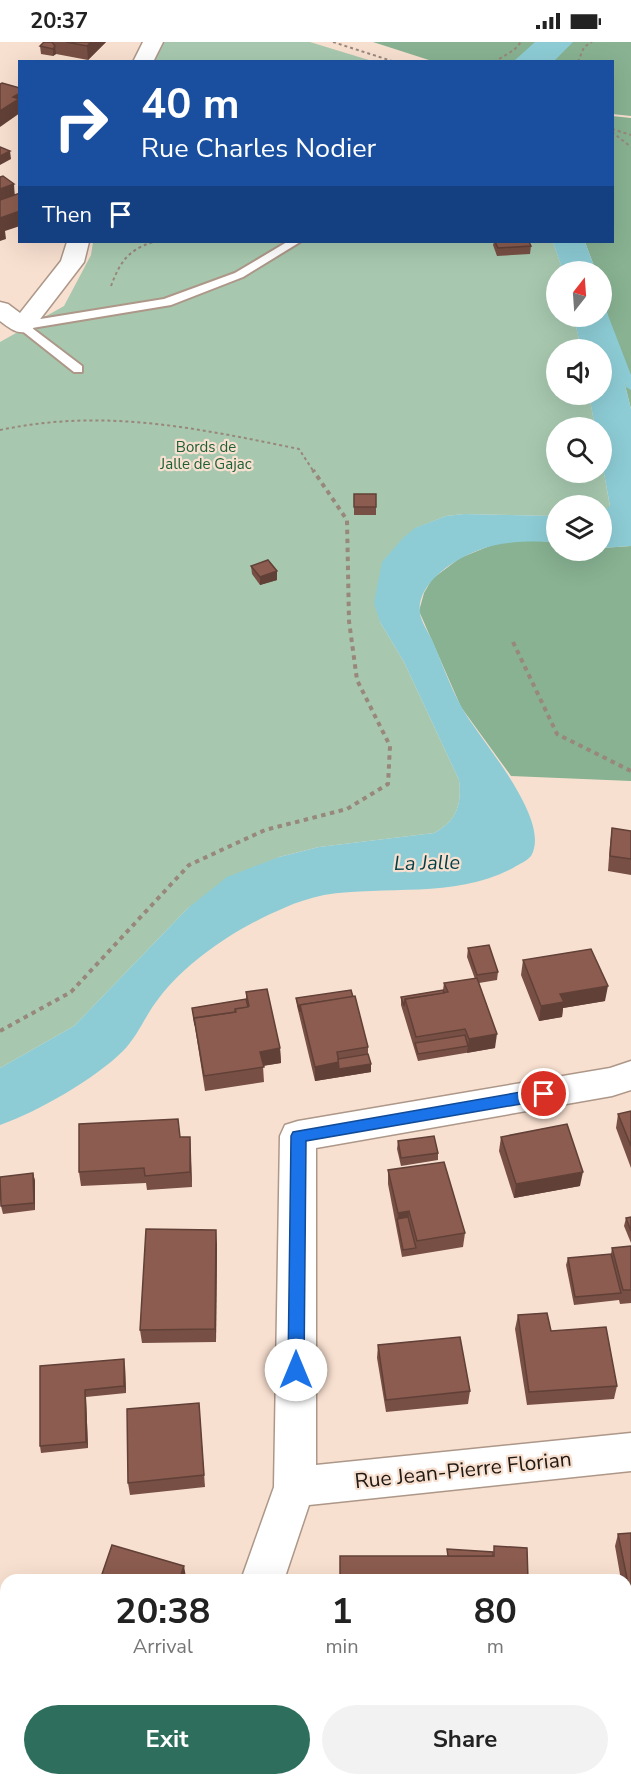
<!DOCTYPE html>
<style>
:root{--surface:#fff;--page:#f2f2f2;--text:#222;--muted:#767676;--accent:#2e6e5c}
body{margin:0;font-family:"Nunito Sans",sans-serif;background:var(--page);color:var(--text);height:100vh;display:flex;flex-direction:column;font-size:22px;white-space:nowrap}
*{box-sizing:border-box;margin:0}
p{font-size:20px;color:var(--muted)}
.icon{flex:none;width:33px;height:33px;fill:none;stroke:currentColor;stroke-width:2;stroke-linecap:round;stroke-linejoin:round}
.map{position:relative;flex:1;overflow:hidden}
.side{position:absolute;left:0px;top:1532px;width:632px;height:212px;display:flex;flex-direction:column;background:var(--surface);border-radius:18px 18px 0 0;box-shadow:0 6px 24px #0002}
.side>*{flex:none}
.guide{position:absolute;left:18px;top:18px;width:596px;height:183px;border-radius:0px;box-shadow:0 6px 24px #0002;background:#1a4fa0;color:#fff;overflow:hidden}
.needle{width:39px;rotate:17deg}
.controls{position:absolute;left:546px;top:219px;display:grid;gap:12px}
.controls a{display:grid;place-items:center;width:66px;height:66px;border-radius:50%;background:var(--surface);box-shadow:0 6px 24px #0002;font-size:30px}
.pin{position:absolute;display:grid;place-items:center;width:51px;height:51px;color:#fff;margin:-26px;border:3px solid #fff;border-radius:50%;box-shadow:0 2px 6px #0007}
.me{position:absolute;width:66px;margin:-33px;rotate:0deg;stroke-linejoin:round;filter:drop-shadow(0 0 4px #0008)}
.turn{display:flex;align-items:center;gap:21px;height:126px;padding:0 24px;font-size:27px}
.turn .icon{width:78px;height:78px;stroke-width:2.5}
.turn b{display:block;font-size:42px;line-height:51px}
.then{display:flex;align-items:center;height:57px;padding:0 24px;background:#0003;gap:12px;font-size:22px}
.eta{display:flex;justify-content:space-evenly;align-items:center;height:102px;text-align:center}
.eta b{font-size:36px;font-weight:700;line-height:42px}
.primary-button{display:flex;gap:12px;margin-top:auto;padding:12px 24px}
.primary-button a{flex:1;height:69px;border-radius:36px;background:var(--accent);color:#fff;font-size:24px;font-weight:700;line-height:69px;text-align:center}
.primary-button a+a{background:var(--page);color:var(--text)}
.status{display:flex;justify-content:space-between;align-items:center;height:42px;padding:0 30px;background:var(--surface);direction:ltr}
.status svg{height:16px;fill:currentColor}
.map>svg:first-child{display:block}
.green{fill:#a7c8af}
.forest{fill:#88b292}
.water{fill:#8dccd5}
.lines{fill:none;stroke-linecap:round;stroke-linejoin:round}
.stream{fill:#8dccd5;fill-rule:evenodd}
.service-casing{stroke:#ad9788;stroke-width:4}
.minor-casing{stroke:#ad9788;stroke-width:3}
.path-far1{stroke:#98877b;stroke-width:2;stroke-dasharray:3 3;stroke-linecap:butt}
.path{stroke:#98877b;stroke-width:4;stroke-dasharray:4.5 4.5;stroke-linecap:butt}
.service{fill:#fff;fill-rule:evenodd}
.minor{fill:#fff;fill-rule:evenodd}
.wall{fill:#784f44}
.shaded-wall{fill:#614037}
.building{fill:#8b5c4f;stroke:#614037;stroke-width:1.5}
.route{fill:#1a73e8;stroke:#114b97;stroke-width:1.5}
.labels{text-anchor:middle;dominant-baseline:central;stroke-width:4.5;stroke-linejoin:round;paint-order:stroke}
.far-park-label{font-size:15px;fill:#1e6036;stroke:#f8e0d0}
.water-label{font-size:20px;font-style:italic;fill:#013f46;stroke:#f8e0d0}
.near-street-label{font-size:21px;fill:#201812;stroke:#f8e0d0}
</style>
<div class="status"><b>20:37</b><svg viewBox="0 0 49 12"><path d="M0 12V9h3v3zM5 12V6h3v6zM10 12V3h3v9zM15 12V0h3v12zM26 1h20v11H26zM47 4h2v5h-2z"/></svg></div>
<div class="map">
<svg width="631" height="1742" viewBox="0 0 631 1742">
<rect width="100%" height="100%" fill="#f8e0d0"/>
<g class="green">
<polygon points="163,0 310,0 372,19 154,20"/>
<path d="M93,200H553L563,229L556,230V274L574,275L581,307L556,308V352L589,353L595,385L556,386V430H602V420L610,465L602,471V464H556V474L464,472L446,474L416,486L380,580L404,620L459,738C462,762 457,779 434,791L319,805L279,815L188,866L74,984L0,1026V300L64,264L91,213Z"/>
</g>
<g class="forest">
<polygon points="373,0 631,0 631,74 612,72 612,20 432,19"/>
<polygon points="612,74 631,76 631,367 602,251 602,230 596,229 585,200 612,200"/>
<polygon points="524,498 556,500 556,508 602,508 602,506 631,504 631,739 511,734 461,665 419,569 424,551 432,537 460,516 497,501"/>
</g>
<g class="water">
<polygon points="535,0 573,0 554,19 514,19"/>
<polygon points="553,200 585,200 596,229 563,229"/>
<polygon points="602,251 631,367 631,504 602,506 602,471 610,464 602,420 602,386 595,385 589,353 602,352 602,308 581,307 574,275 602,274"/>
<path d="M464,472L556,474V500C516,498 484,500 450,523C435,533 417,551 420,571C421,580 429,591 433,600C442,621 450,644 461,664C477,695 553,777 531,814C527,819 519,822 513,826C455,857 388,843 324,853C310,856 297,860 284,866C240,884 188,918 159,956C146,972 138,994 123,1009C95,1037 37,1070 0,1083V1026L74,984L188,866L227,835L279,815L319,805L434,791C457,779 462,762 459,738L404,620L380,580L374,561L382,520L403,496L415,486L446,474Z"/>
</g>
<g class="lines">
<polygon class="stream" points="602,265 606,268 631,333 631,348 626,345 600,274"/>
<defs>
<polygon id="service" points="287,200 300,200 243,235 171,263 32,286 82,324 82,330 74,330 16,284 22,280 164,257 235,231"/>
<g id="minor">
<polygon points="143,0 163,0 153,20 133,20"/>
<path d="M67,200H89L84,220L31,289C17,293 11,287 0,279V260L8,262L20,271L61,219Z"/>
<polygon points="631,1019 631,1048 612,1054 316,1106 316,1423 631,1391 631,1429 309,1463 284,1538 241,1538 274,1445 280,1094 285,1083 298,1079 610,1026"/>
<polygon points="0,1714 6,1714 6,1737 89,1737 91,1742 0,1742"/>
<polygon points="144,1737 191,1737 189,1742 142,1742"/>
</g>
</defs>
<use href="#service" class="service-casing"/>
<use href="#minor" class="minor-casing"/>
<g class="path-far1">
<polyline points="333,0 395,20"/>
<polyline points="494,20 514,8 521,0"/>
<polyline points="578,20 584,5 592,0"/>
<polyline points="612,87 631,93"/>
<polyline points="612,90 631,105"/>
<path d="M111,244C120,220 128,208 153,200"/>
<path d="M0,388C104,366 197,386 299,407L314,430"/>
</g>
<g class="path">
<polyline points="513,600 557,692 631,729"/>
<polyline points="0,989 71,950 189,823 265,788 347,767 388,742 390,704 357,638 349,579 347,478 313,428"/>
</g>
<use href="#service" class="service"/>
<use href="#minor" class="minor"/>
</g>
<g class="wall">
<polygon points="44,0 106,0 88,18 56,12 53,14 41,12 40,4"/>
<polygon points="494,200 529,200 531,204 530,212 497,214 493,203"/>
<polygon points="354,452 376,465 376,473 354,473"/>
<polygon points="251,524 277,529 277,538 260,543 252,532"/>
<polygon points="612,786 631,789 631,833 608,829 610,802"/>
<polygon points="468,906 498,930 497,938 479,941 495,1006 418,1019 401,963 401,955 443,948 444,941 475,937 467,915"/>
<polygon points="523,918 605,959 563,966 562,975 539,979 521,933"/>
<polygon points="246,950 280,1006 281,1021 263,1024 264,1040 205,1049 192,966 246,957"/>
<polygon points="296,956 368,1005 368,1012 371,1022 371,1030 315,1039 297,964"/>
<polygon points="631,1069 631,1126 616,1086 618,1072"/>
<polygon points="180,1095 190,1095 192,1145 147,1148 146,1141 81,1144 79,1130"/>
<polygon points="501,1095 580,1144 514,1156 499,1109"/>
<polygon points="398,1099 438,1111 438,1118 401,1124 397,1107"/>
<polygon points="388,1128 465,1191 463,1205 402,1215 388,1142"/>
<polygon points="33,1131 35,1139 35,1168 3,1172 1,1164"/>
<polygon points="631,1175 631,1201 624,1184 626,1176"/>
<polygon points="217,1202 216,1300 142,1301 140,1288"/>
<polygon points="631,1204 631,1261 620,1262 619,1258 574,1263 566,1223 568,1216 611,1212 612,1206"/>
<polygon points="518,1273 551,1289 617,1344 614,1357 527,1363 515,1287"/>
<polygon points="378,1303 470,1349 468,1362 386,1370 377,1316"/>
<polygon points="40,1324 125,1324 126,1351 86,1355 88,1406 41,1411 40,1404"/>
<polygon points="199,1361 205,1445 130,1453 128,1441"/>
<polygon points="631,1491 631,1581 630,1581 626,1558 626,1538 621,1538 615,1504 618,1492"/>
<polygon points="6,1560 6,1696 0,1696 0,1582 3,1582"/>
<polygon points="498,1737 626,1737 631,1742 498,1742"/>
</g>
<g class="shaded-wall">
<polygon points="91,0 106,0 88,18 87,4"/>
<polygon points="55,4 56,12 53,14 53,7"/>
<polygon points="20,51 20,71 0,85 0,69 13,55"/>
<polygon points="10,109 11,117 0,123 0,114"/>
<polygon points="14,142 15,157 0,162 0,147"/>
<polygon points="20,169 20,184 5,189 6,197 0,199 0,176"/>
<polygon points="277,529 277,538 260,543 260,535"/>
<polygon points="608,944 605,959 563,966 562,975 539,979 541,964 560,952"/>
<polygon points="497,992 495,1006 467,1011 469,997"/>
<polygon points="280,1006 281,1021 261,1024 260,1010"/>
<polygon points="339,1020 371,1022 371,1030 315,1039 315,1025"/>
<polygon points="190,1095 191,1109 192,1145 190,1130"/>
<polygon points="583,1130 580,1144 514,1156 516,1142"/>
<polygon points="33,1131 35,1139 35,1168 34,1161"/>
<polygon points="409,1169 408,1183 397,1177 397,1185 398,1171"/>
<polygon points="216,1188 217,1202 216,1300 215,1287"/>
<polygon points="124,1317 125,1324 126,1351 124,1344"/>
<polygon points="85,1348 86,1355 88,1406 86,1400"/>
<polygon points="184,1524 186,1535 185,1538 179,1538"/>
</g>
<g class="building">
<polygon points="44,0 52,0 55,4 53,7 40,4"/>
<polygon points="66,0 91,0 87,4"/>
<polygon points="2,41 20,46 20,51 13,55 19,57 0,69 0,42"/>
<polygon points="0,105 10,109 0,114"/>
<polygon points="3,134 14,142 0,147 0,135"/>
<polygon points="20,151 20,169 0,176 0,158"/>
<polygon points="495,200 529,200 531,204 498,206"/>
<rect x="354" y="452" width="22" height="13"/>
<polygon points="268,518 277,529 260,535 251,524"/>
<polygon points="612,786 631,789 631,817 610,814"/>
<polygon points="489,903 498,930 477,933 468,906"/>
<polygon points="591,907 608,944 560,952 564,960 541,964 523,918"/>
<polygon points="477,936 497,992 469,997 465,987 416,995 405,957 448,950 444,941"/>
<polygon points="267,947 280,1006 260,1010 264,1025 204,1034 194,976 236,970 235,967 249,964 246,950"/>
<polygon points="351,948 353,955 300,963 300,970 296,956"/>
<polygon points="443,948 444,951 405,957 404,964 401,955"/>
<polygon points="355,954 368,1005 337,1010 339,1020 315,1025 300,963"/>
<polygon points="246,957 248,965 235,967 235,970 194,976 195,983 192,966"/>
<polygon points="465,993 468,1004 418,1012 415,1001"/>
<polygon points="368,1012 371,1022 339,1027 338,1017"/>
<polygon points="631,1069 631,1104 618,1072"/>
<polygon points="178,1077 180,1095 190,1095 190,1130 145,1134 144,1126 79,1130 79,1082"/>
<polygon points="567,1082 583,1130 516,1142 501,1095"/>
<polygon points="434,1094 438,1111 401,1116 398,1099"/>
<polygon points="444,1120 465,1191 417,1199 409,1169 398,1171 388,1128"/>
<polygon points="33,1131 34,1161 1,1164 0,1135"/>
<polygon points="408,1175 416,1206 403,1208 397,1177"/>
<polygon points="631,1175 631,1189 626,1176"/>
<polygon points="146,1187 216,1188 215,1287 140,1288"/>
<polygon points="631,1204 631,1248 623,1248 612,1206"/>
<polygon points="611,1212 621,1251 575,1255 568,1216"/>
<polygon points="547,1271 551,1289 606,1285 617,1344 529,1350 518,1273"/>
<polygon points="460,1295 470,1349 386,1358 378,1303"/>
<polygon points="124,1317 124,1344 85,1348 86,1400 40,1404 40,1324"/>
<polygon points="199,1361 204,1433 128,1441 127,1367"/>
<polygon points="631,1491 631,1556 618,1492"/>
<polygon points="112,1503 184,1524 179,1538 100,1538"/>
<polygon points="494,1504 527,1506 528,1538 340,1538 340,1514 494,1514"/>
<polygon points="447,1507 493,1510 493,1514 448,1514"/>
<polygon points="4,1560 6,1560 6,1685 0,1686 0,1582 3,1582"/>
<rect x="626" y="1656" width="5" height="45"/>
<polygon points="626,1701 631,1701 631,1742 502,1742 502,1737 626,1737"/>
<rect x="290" y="1737" width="109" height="5"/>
</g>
<polygon class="route" points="544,1046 552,1052 544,1058 306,1099 304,1328 302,1333 296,1336 290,1333 288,1328 291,1094 293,1090"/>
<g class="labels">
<g class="far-park-label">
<text x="206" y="405">Bords de<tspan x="206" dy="17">Jalle de Gajac</tspan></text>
</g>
<g class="water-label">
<text transform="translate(427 821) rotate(-1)">La Jalle</text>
</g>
<g class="near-street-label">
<text transform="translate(463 1428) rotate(-6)">Rue Jean-Pierre Florian</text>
</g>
</g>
</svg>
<div class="controls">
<a><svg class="needle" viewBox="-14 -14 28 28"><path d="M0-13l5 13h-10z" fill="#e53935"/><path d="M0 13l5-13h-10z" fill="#767676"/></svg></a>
<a><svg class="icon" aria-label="sound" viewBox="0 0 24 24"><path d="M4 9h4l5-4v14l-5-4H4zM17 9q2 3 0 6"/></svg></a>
<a><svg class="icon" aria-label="search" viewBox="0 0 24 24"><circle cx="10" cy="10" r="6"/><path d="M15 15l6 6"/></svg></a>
<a><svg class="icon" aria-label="layers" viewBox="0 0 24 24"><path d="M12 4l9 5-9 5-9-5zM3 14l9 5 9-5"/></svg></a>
</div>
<div class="pin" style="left:544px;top:1052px;background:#d93025"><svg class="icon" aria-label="arrive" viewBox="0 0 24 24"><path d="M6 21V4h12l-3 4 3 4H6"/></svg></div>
<svg class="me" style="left:296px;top:1328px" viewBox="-20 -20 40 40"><circle r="19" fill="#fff"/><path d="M0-13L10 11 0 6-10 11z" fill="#1a73e8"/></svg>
<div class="guide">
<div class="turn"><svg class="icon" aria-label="right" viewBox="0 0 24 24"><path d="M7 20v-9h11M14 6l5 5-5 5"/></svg><div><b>40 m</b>Rue Charles Nodier</div></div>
<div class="then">Then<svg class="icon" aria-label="arrive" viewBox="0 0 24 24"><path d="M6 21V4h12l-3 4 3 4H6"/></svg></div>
</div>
<section class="side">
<div class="eta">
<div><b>20:38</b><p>Arrival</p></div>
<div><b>1</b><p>min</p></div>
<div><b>80</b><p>m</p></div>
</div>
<div class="primary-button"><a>Exit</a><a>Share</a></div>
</section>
</div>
